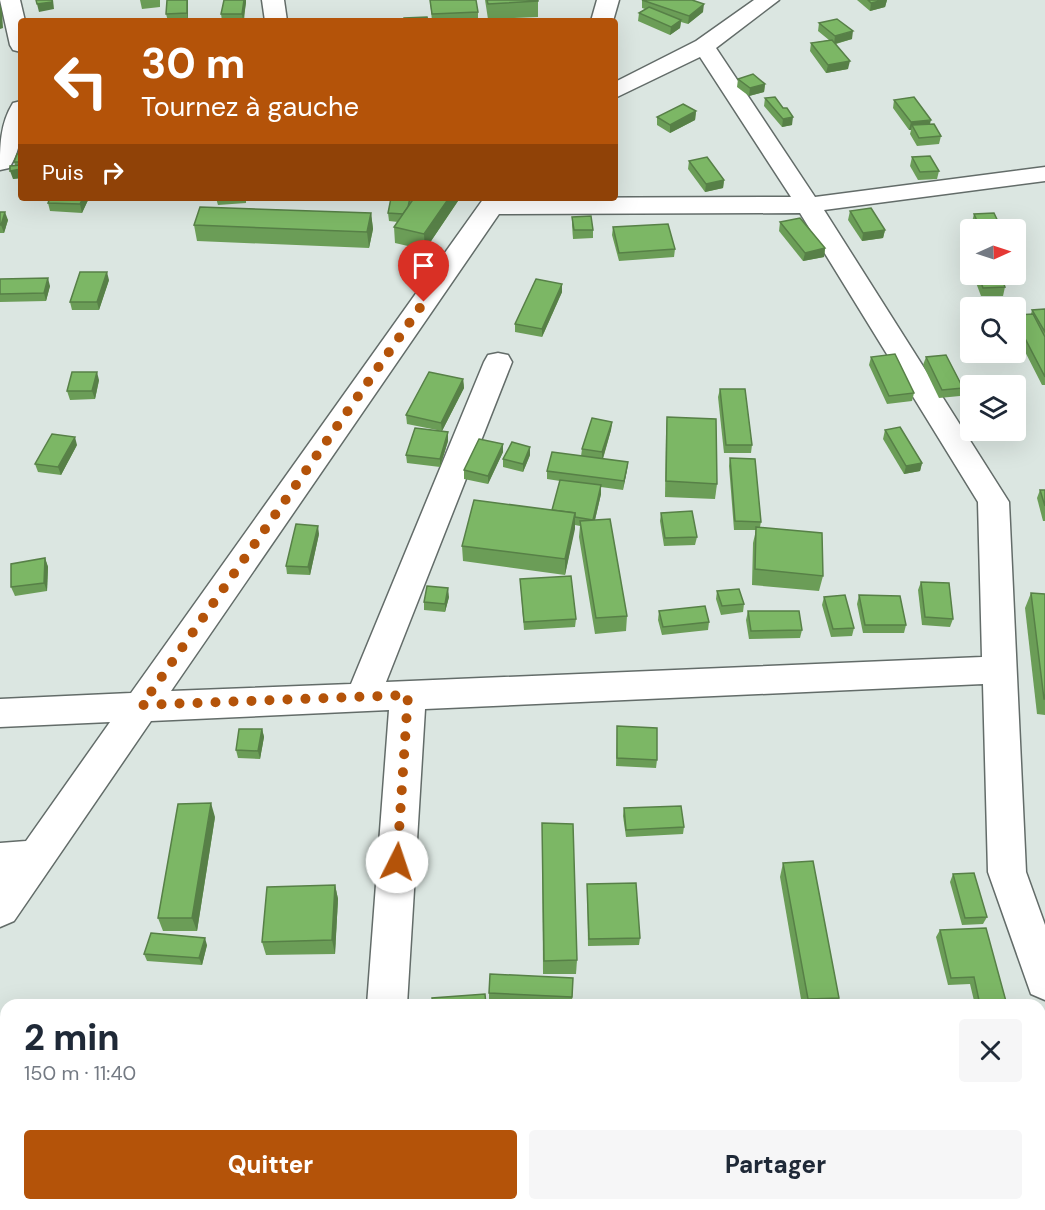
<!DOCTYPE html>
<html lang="fr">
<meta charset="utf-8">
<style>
:root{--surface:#fff;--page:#f6f6f7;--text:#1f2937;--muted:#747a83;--accent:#b45309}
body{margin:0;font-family:"DM Sans",sans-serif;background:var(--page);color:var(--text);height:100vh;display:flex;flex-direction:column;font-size:22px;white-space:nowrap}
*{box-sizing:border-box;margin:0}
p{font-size:20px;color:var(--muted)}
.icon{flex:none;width:33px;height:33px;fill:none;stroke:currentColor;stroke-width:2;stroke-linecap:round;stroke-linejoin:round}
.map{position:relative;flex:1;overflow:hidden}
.side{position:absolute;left:0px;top:999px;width:1046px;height:212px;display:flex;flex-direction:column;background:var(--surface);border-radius:18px 18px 0 0;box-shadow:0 6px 24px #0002}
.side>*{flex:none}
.banner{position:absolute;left:18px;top:18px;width:600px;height:183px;border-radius:6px;box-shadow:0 6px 24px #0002;background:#b45309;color:#fff;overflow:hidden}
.needle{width:39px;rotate:87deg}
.controls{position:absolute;left:960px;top:219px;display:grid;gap:12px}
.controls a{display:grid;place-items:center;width:66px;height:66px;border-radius:6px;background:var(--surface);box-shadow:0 6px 24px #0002;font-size:30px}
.pin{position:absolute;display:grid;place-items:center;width:51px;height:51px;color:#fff;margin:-62px -26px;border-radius:50% 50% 50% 0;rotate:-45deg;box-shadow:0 0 6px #0007}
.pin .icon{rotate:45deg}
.me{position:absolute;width:66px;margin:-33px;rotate:4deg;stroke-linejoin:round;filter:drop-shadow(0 0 4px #0008)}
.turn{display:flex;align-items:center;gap:21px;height:126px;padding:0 24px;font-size:27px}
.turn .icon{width:78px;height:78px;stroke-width:2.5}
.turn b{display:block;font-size:42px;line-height:51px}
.then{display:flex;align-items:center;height:57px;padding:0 24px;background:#0003;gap:12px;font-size:22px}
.round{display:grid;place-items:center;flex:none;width:63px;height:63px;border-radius:6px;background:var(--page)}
.head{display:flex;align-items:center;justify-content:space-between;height:102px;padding:0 24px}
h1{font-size:36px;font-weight:800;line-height:45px}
.button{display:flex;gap:12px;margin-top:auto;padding:12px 24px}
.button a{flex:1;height:69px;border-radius:6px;background:var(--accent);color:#fff;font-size:24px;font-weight:800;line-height:69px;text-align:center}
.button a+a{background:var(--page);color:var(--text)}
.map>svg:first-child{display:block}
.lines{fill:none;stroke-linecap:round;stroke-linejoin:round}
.minor-casing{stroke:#636c69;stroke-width:3}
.minor{fill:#fff;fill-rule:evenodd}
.wall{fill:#6b9d57}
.shaded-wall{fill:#578047}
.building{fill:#7cb765;stroke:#578047;stroke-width:1.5}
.route{stroke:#b45309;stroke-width:10;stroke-dasharray:0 18}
</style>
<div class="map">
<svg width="1045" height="1210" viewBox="0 0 1045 1210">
<rect width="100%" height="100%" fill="#dbe6e1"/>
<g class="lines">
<defs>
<g id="minor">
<polygon points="0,0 20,0 25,21 21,21 21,52 13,50 10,45"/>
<polygon points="262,0 284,0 287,21 265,21"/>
<polygon points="597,0 619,0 613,21 591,21"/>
<path d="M754,0H779L716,48L815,197L1045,167V181L824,210L1009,502L1026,872L1045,925V1000L1031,994L988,872L983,684L425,709L407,1005H367L389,710L151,721L14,921L0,927V843L26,841L110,722L0,727V699L131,693L484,198L791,197L700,57L615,98V82L696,41ZM800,213L978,502L982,657L386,682L512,362L508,355L498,353L488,355L484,362L351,684L171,691L499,214Z"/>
<path d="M21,101C21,125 23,148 9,168L0,170C0,146 0,124 13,103Z"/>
<polygon points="351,1204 395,1204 394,1210 350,1210"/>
</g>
</defs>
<use href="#minor" class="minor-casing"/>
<use href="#minor" class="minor"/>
</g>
<g class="wall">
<polygon points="140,0 160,0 160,7 142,9"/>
<polygon points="224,0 246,0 244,21 222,21 221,14"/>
<polygon points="430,0 478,12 478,20 432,21"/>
<polygon points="485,0 538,0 538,17 488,19"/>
<polygon points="642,0 703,12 688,24 681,22 680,28 670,35 638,21 639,13 645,9 642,8"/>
<polygon points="857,0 887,0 885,7 870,11"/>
<polygon points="188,2 188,21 168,21 166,14"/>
<polygon points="819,23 852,39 836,44 848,69 826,73 810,51 811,43 829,40 818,31"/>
<polygon points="738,79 765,84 764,92 749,96 737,87"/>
<polygon points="765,98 792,125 782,127 764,106"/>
<polygon points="894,100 930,124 941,136 939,144 917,146 910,134 911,130 909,130 893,108"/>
<polygon points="696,111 695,120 670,133 657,125 657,117"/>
<polygon points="21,154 21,178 13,179 15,165 14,162"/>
<polygon points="912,157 939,171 937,179 918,180 910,166"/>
<polygon points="689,161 724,180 723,188 705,192 688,169"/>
<polygon points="50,198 89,198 82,213 50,211 48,203"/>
<polygon points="216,198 246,198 246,203 218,205"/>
<polygon points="391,198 411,198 411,203 460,198 425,250 395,243 394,227 398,222 389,221 388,213"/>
<polygon points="850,211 885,230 883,238 862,241 848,220"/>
<polygon points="0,212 8,220 4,233 0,233"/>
<polygon points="371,213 373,229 369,248 197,241 194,225"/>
<polygon points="974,214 1002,230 975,230 972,222"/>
<polygon points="572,217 593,230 593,238 573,239 572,225"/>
<polygon points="780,222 825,248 824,257 803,261 779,231"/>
<polygon points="613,227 675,249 674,257 619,261 612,235"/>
<polygon points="977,274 1000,274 1005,287 1003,296 981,296 975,280"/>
<polygon points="0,279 50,286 46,301 0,302"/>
<polygon points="109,280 99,310 72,310 70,302"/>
<polygon points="562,284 562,292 542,337 515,332 515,324"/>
<polygon points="1045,309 1045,385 1042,385 1016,334 1016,315 1031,314 1032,310"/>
<polygon points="871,357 914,393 912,401 887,404 869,365"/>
<polygon points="926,357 963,388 960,396 939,398 923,365"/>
<polygon points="463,379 464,388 442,431 407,424 406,415"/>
<polygon points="99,380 95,399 70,400 67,391"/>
<polygon points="720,389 752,445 751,453 724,453 718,397"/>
<polygon points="667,417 717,484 715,499 665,497 666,433"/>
<polygon points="612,422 611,430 603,459 628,462 627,470 623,490 601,487 601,494 595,520 627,616 626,631 595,634 579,537 580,526 575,525 565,575 463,561 462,546 552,510 560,481 547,479 547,471 581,456 582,449"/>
<polygon points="885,430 922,463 920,471 904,474 883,439"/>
<polygon points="448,441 440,467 407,463 406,455"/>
<polygon points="503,444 503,452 488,484 464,479 464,470"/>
<polygon points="77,445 61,475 38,472 35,464"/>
<polygon points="530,455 523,472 503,467 503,459"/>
<polygon points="730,458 761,522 760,527 823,576 819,591 752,585 753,543 756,530 734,530 729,466"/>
<polygon points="1040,490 1045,490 1045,521 1043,521 1037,498"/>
<polygon points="661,513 697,537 695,545 664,546 660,521"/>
<polygon points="319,534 310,575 287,574 286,566"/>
<polygon points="45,558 48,567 47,591 15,596 11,587"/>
<polygon points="520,579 576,619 575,627 524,630"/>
<polygon points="921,582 953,619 950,627 922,625 918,590"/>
<polygon points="717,591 744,604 743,612 721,615 716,599"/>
<polygon points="1031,593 1045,594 1045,715 1037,714 1025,608"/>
<polygon points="859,595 906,625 904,633 863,633 857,604"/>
<polygon points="449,597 445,612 424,610 424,602"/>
<polygon points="824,597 854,628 852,636 831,637 822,605"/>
<polygon points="659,611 709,622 708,630 662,635 658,620"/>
<polygon points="748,611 802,630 800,638 749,639 746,620"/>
<polygon points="617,726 657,760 656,768 616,766"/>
<polygon points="262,729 264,737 260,759 238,758 236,750"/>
<polygon points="624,808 684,827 683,834 626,837 623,816"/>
<polygon points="215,817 197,931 163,931 158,918"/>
<polygon points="542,823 577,960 576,974 543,974"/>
<polygon points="783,863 839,998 837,1005 802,1005 780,877"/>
<polygon points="953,874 987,917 983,924 962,925 950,882"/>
<polygon points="587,884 640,938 639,945 588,946"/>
<polygon points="335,885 338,899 335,954 266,955 262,942"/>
<polygon points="940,930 1007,1005 975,1005 970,984 948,985 936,937"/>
<polygon points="207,945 202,965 147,961 144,954"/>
<polygon points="573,978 572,1003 489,999 489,993"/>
<polygon points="102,1204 167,1204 105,1210"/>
<polygon points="869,1204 921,1204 922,1210 870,1210"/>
<polygon points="926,1204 956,1204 957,1210 927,1210"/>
</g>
<g class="shaded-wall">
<polygon points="53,0 54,9 39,12 37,4"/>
<polygon points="187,0 188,0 188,21 187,13"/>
<polygon points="244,0 246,0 246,3 243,21 242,14"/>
<polygon points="884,0 887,0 885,7 870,11 871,3"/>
<polygon points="0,4 2,11 3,28 0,29"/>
<polygon points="704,4 703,12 688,24 689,16"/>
<polygon points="681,20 680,28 670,35 671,27"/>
<polygon points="853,31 852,39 834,44 835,36"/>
<polygon points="850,61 848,69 826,73 828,65"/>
<polygon points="765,84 764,92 749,96 750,88"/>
<polygon points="696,111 695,120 670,133 670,125"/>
<polygon points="793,117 792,125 782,127 783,119"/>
<polygon points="931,120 929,128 912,125 911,130 909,130 911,122"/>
<polygon points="21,169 21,178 13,179 10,171"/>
<polygon points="724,180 723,188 705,192 706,184"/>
<polygon points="83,198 89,198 82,213 80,204"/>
<polygon points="449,198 460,198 425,250 424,234"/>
<polygon points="5,212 8,220 4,233 1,225"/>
<polygon points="371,213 373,229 369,248 367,232"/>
<polygon points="885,230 883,238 862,241 863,233"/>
<polygon points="825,248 824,257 803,261 805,253"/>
<polygon points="107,272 109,280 99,310 97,302"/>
<polygon points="48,278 50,286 46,301 44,293"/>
<polygon points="562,284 562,292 542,337 542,329"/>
<polygon points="97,372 99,380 95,399 92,391"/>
<polygon points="463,379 464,388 442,431 441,423"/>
<polygon points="612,422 611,430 602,461 602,452"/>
<polygon points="448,432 448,441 440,467 440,459"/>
<polygon points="75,437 77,445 61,475 58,467"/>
<polygon points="503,444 503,452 488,484 488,476"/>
<polygon points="530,447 530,455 523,472 523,464"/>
<polygon points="628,462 627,470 623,490 624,481"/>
<polygon points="922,463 920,471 904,474 906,466"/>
<polygon points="601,485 601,494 593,528 593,520"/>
<polygon points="575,513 575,529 565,575 565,559"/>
<polygon points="318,526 319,534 310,575 308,567"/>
<polygon points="45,558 48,567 47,591 44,583"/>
<polygon points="448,588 449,597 445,612 445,604"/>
<polygon points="262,729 264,737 260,759 258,751"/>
<polygon points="211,803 215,817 197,931 192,918"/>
<polygon points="335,885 338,899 335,954 332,940"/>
<polygon points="205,938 207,945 202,965 199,958"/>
</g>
<g class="building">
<polygon points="36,0 52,0 52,2 37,4"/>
<polygon points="167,0 187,0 187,13 166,14"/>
<polygon points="224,0 244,0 242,14 221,14"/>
<polygon points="430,0 476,0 478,12 432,14"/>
<polygon points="487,0 538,0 538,1 488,4"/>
<polygon points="642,0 692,0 704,4 689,16"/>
<polygon points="868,0 884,0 871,3"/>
<polygon points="649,7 681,20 671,27 639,13"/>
<polygon points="427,17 428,21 404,21 404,18"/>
<polygon points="837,19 853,31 835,36 819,23"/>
<polygon points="832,40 850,61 828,65 811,43"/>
<polygon points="753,74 765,84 750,88 738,79"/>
<polygon points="775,97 783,108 787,108 793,117 783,119 765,98"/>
<polygon points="914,97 931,120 911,122 894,100"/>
<polygon points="683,104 696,111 670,125 657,117"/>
<polygon points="934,124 941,136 919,138 912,125"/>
<polygon points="17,154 21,154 21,162 14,162"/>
<polygon points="930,156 939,171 920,172 912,157"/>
<polygon points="707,157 724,180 706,184 689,161"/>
<polygon points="21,165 21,169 10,171 10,166"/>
<polygon points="50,198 83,198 80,204 48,203"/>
<polygon points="391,198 410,198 408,207 403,214 388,213"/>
<polygon points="414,198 449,198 424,234 394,227"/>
<polygon points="200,207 371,213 367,232 194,225"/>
<polygon points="871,208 885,230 863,233 850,211"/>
<polygon points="0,212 5,212 1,225 0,225"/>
<polygon points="994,213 1002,230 981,230 974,214"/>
<polygon points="591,216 593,230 574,230 572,217"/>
<polygon points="800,218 825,248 805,253 780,222"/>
<polygon points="668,224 675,249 619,253 613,227"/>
<polygon points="80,272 107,272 97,302 70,302"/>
<polygon points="978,274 1000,274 1005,287 983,288"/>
<polygon points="48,278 44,293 0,294 0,279"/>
<polygon points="536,279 562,284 542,329 515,324"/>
<polygon points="1045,309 1045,332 1032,310"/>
<polygon points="1033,314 1045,337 1045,377 1016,321 1016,315"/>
<polygon points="895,354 914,393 889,396 871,357"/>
<polygon points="946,355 963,388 942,390 926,357"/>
<polygon points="72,372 97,372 92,391 67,391"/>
<polygon points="429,372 463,379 441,423 406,415"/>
<polygon points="720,389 745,389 752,445 726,445"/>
<polygon points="667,417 716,419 717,484 666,481"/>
<polygon points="592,418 612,422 602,452 582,449"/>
<polygon points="900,427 922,463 906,466 885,430"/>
<polygon points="415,428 448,432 440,459 406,455"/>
<polygon points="52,434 75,437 58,467 35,464"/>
<polygon points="479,439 503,444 488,476 464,470"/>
<polygon points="512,442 530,447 523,464 503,459"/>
<polygon points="552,452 628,462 624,481 547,471"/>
<polygon points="730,458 755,459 761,522 735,521"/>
<polygon points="560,480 601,485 593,520 575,517 575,513 552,510"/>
<polygon points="1040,490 1045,490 1045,506"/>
<polygon points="474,500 575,513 565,559 462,546"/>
<polygon points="692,511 697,537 665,538 661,513"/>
<polygon points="610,519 627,616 596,618 580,521"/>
<polygon points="296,524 318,526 308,567 286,566"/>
<polygon points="756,527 822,533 823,576 755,569"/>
<polygon points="45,558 44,583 11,587 11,564"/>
<polygon points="571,576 576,619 524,622 520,579"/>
<polygon points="921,582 949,583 953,619 925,617"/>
<polygon points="427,586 448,588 445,604 424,602"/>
<polygon points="739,589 744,604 722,606 717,591"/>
<polygon points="1031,593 1045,594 1045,699 1044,699"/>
<polygon points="845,595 854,628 833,629 824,597"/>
<polygon points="859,595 900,596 906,625 865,625"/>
<polygon points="705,606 709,622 663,627 659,611"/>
<polygon points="748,611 799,611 802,630 751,631"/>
<polygon points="617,726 657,728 657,760 617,758"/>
<polygon points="239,729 262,729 258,751 236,750"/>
<polygon points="211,803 192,918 158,918 178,804"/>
<polygon points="681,806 684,827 626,830 624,808"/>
<polygon points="542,823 573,824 577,960 544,961"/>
<polygon points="813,861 839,998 808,999 783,863"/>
<polygon points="974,873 987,917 965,918 953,874"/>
<polygon points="636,883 640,938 589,939 587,884"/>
<polygon points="335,885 332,940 262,942 267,887"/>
<polygon points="986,928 1007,1005 980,1005 974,977 951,978 940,930"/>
<polygon points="151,933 205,938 199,958 144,954"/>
<polygon points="490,974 573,978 572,997 489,993"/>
<polygon points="485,994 486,1005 433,1005 432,998"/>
<polygon points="590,1204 624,1204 625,1210 590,1210"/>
<polygon points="878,1204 921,1204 922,1210 879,1210"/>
<polygon points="931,1204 956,1204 957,1210 932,1210"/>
</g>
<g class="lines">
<polyline class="route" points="397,862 408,695 142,705 424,302"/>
</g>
</svg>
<div class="controls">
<a><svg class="needle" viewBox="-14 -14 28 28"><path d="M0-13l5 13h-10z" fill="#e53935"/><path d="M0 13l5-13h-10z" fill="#747a83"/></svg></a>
<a><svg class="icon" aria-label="search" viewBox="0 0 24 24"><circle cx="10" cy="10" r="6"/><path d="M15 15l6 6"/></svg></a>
<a><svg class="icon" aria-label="layers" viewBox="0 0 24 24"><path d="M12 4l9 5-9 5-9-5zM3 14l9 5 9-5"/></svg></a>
</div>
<div class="pin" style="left:424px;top:302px;background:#d93025"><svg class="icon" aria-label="arrive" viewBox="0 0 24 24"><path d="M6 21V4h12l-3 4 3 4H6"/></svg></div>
<svg class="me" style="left:397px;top:862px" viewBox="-20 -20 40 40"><circle r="19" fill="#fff"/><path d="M0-13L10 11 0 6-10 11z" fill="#b45309"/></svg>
<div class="banner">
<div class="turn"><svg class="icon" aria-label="left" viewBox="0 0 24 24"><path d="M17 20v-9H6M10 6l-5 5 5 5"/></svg><div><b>30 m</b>Tournez à gauche</div></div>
<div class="then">Puis<svg class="icon" aria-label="right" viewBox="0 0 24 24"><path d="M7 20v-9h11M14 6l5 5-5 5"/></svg></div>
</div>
<section class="side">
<div class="head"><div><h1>2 min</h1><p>150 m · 11:40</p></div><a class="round"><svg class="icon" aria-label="close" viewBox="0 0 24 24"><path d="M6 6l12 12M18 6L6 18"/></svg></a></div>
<div class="button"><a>Quitter</a><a>Partager</a></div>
</section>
</div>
